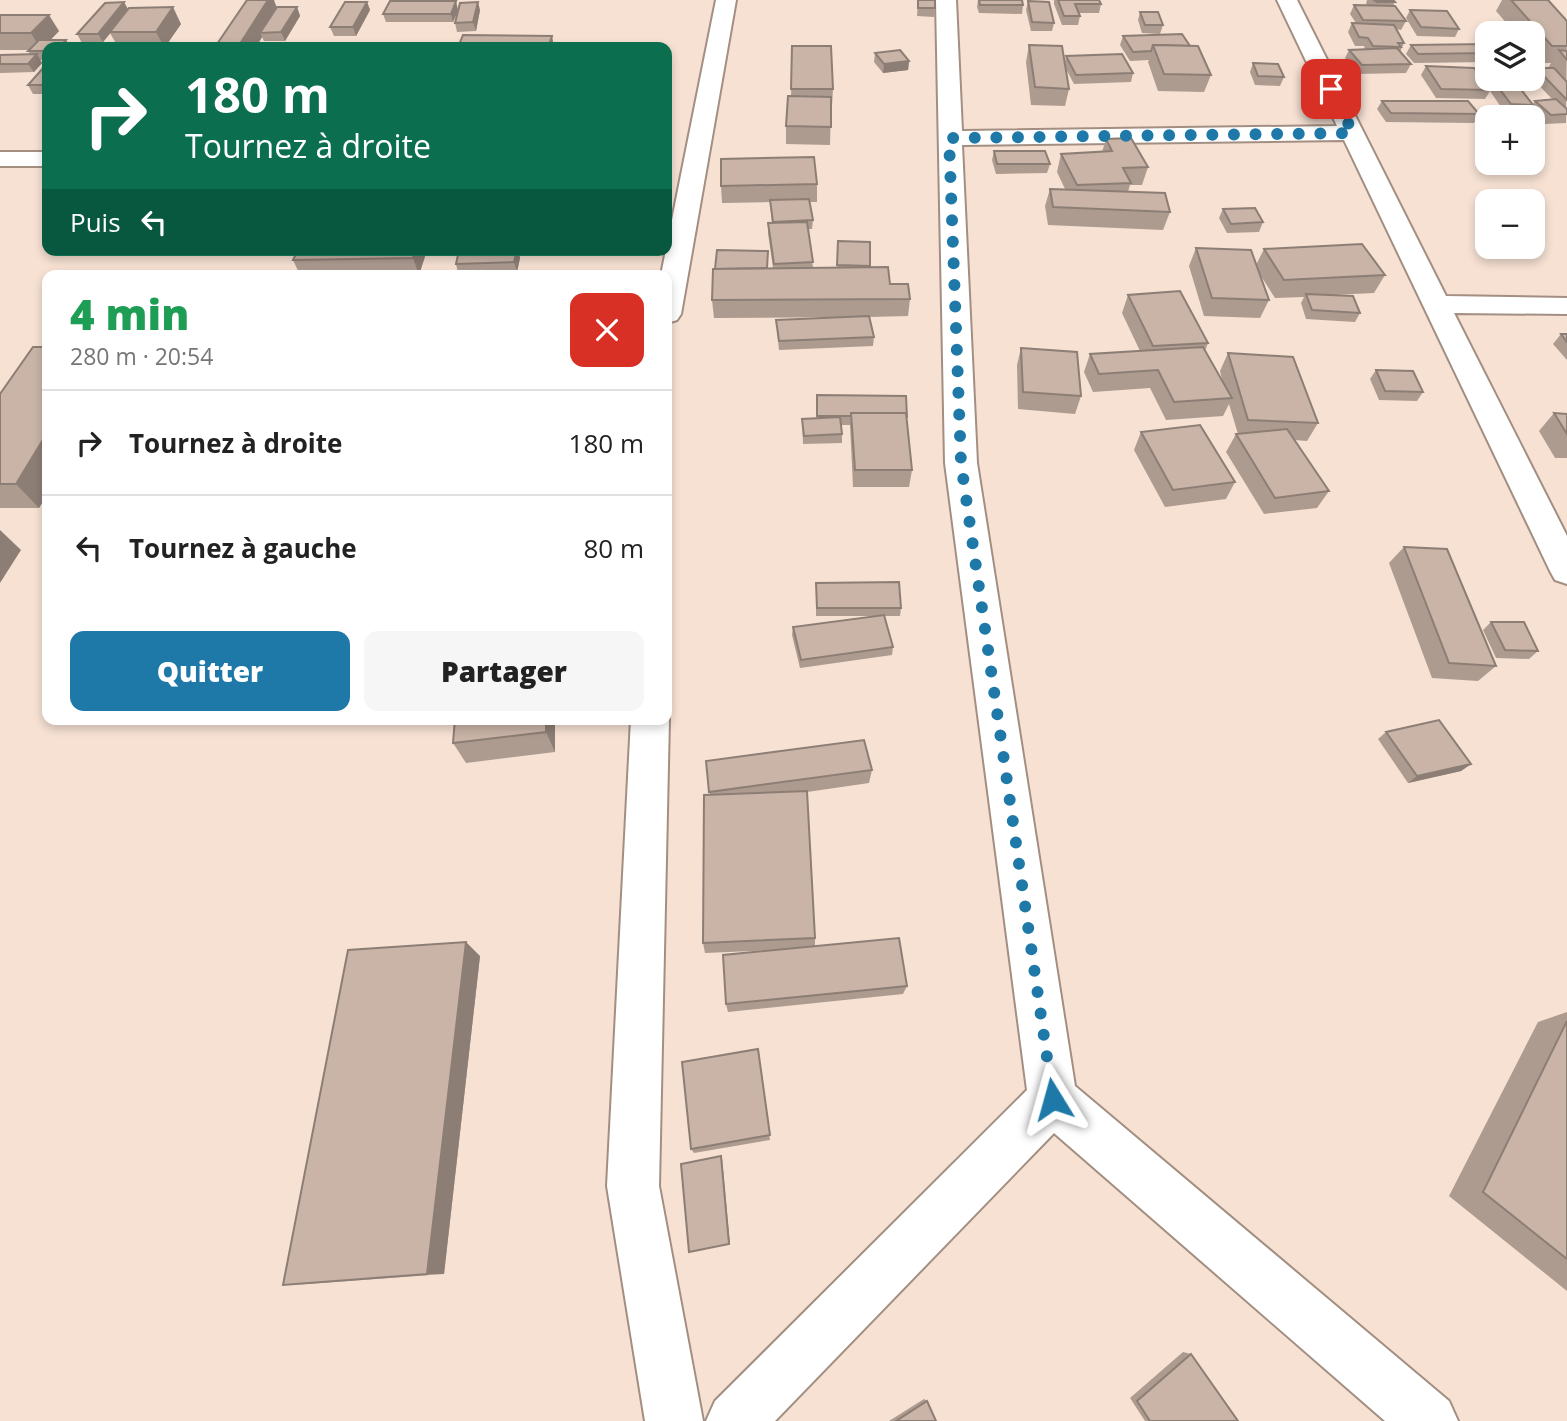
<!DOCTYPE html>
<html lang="fr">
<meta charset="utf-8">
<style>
:root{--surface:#fff;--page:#f6f6f6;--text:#222;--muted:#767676;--line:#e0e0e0;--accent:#1f79a8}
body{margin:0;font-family:"Open Sans",sans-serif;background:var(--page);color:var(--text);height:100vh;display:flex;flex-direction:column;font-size:26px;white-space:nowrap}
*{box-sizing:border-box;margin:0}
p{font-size:23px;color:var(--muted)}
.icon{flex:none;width:38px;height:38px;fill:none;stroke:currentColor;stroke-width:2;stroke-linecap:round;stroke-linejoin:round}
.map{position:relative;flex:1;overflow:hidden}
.sheet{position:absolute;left:42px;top:270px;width:630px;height:455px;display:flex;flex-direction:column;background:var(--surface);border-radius:14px;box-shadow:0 4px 10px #0003}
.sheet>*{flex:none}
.guide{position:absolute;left:42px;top:42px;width:630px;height:214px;border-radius:14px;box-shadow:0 4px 10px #0003;background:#0b6e4f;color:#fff;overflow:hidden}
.buttons{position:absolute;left:1475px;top:21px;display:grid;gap:14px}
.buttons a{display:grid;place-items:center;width:70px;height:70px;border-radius:14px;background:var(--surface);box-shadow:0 4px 10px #0003;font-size:35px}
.pin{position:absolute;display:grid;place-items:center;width:60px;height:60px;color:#fff;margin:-30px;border-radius:14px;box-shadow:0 4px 10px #0006}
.me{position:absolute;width:77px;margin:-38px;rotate:352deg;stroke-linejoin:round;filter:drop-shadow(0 0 5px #0008)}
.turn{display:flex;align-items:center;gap:24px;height:147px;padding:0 28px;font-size:32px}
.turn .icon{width:91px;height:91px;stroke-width:2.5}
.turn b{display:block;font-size:49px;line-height:60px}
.then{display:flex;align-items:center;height:66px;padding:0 28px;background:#0003;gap:14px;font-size:26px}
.round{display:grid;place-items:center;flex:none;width:74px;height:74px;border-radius:14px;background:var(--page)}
.overview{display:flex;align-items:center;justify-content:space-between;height:119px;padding:0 28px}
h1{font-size:42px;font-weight:800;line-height:52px;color:#1e9e55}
.action{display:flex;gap:14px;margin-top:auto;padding:14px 28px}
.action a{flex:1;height:80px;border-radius:14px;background:var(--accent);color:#fff;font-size:28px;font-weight:800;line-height:80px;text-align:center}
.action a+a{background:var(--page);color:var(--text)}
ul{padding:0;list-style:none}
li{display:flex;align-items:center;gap:21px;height:105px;padding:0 28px;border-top:2px solid var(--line)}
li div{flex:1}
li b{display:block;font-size:26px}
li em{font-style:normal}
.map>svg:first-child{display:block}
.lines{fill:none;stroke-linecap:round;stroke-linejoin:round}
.minor-casing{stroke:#a38f82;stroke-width:4}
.minor{fill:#fff;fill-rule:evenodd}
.wall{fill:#ad9b90;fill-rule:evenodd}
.shaded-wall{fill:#8d7e75}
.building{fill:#c9b4a7;stroke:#8d7e75;stroke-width:2}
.route{stroke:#1f79a8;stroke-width:12;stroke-dasharray:0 21.6}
</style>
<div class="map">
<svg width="1567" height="1421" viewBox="0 0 1567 1421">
<rect width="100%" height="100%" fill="#f6e1d3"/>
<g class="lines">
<defs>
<g id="minor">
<polygon points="716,0 736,0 681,314 677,320 667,323 667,275 661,275"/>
<polygon points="936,0 956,0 962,131 1337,126 1277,0 1297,0 1446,296 1567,298 1567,314 1454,313 1567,536 1567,584 1555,580 1550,571 1344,140 962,145 977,463 1075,1086 1449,1401 1458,1421 1385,1421 1054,1133 775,1421 706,1421 715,1401 1027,1090 945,463"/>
<rect x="0" y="152" width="47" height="14"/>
<polygon points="667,714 669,719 659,1186 703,1421 645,1421 607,1186 631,719 667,719"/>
</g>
</defs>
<use href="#minor" class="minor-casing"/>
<use href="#minor" class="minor"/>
</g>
<g class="wall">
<polygon points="918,0 935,8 934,17 917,16"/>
<polygon points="978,0 1023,5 1022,14 979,13 977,7"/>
<polygon points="1054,0 1099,0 1101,4 1099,13 1079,13 1080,16 1078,25 1062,25 1054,4"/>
<polygon points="1367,0 1393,0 1395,2 1393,6 1406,21 1401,30 1396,29 1404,43 1400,52 1411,64 1406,73 1357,74 1345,58 1349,50 1365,49 1364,46 1355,46 1348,32 1352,23 1356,23 1350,14 1354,5 1368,6 1366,4"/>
<path d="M1502,0H1548L1567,21L1566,123L1545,124L1530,110L1528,114L1505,113L1490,91L1485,99L1436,98L1421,75L1426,66L1479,75L1484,67H1488V79H1513L1533,104L1535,101L1552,99L1533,79V73L1535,70H1533V33H1515L1496,11ZM1540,62L1541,63H1551L1548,68H1537Z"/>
<polygon points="1028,1 1054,23 1052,31 1031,31 1026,10"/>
<polygon points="367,2 370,10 356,36 334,36 330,27"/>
<polygon points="277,7 297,7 300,16 285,41 264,41 262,37 256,47 215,47"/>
<polygon points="128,9 181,24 165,47 118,47 110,33 103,42 82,43 77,34"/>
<polygon points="458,10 480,10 476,31 457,32 455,23 458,11 453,22 386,22 383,14"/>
<polygon points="1410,10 1459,29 1455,37 1417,36 1406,18"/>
<polygon points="1140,12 1163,25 1160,34 1142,33 1138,20"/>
<polygon points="0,15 59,31 50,40 66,40 70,47 47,47 47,60 40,60 42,63 34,72 0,73 0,55 30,54 28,51 29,50 0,50"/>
<polygon points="1182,34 1211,75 1204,92 1158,91 1148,62 1149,60 1130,61 1120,45 1123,36"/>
<polygon points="1488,44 1488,62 1414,63 1406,54 1411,45"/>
<polygon points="1029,45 1065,62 1066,56 1133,73 1131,82 1074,84 1066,69 1069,89 1065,106 1031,105 1026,62"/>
<polygon points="792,46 833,89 832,106 831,106 830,145 786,144 786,126 791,97"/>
<polygon points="875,53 909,61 908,70 883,73 874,62"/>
<polygon points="1253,63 1284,77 1280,86 1255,85 1250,72"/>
<polygon points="47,67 47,94 33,94 28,85"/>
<polygon points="1382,101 1479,114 1474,123 1386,122 1377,109"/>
<polygon points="1106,139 1148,167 1142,185 1130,185 1128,192 1170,212 1163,230 1048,225 1045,206 1050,189 1065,189 1057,172 1061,154 1102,152"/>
<polygon points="994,151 1050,164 1047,173 996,174 992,160"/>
<polygon points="817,184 817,202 809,202 813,220 812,229 808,229 813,268 837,268 838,241 870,242 870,267 910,299 908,316 870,317 874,337 873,346 779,350 776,320 849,317 714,318 712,300 768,251 768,268 773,268 768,233 768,223 772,223 770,202 722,203 721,186"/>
<polygon points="1223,209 1263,222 1259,232 1227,233 1219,218"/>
<polygon points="1196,248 1256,265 1264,249 1385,275 1374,293 1332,295 1360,313 1355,322 1306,319 1301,303 1304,297 1275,298 1259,273 1269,300 1260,318 1204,316 1189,266"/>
<polygon points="298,250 427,250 419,275 300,275 293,260"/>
<polygon points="518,250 520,258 517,272 458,273 456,264"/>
<polygon points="1128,295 1208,343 1205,351 1223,383 1220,371 1228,353 1318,423 1307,441 1294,440 1329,491 1317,508 1264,514 1226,452 1236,434 1238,434 1229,404 1223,416 1166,420 1150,388 1093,392 1084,372 1090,354 1140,351 1122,313"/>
<polygon points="1561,334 1567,334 1567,360 1553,344"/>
<polygon points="47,347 47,495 39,508 0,508 0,394"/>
<polygon points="1021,348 1081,396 1075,414 1018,409 1017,365"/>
<polygon points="1376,370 1423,392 1417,401 1379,400 1370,379"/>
<polygon points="817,395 907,417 906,422 912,470 909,487 853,487 850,425 841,425 842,434 842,443 803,444 802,419 817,418"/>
<polygon points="1554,413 1567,414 1567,458 1555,458 1539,431"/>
<polygon points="1141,432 1235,482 1226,499 1165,507 1134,450"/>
<polygon points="1404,547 1496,666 1478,681 1432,678 1389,563"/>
<polygon points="816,583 901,608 900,616 884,616 893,647 892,655 800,668 792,635 793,627 876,616 816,616"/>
<polygon points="1491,622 1538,651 1529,659 1496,658 1483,630"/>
<polygon points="455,719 555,719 555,752 466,763 453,743"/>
<polygon points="1386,732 1471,764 1461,771 1408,783 1378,739"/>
<polygon points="706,761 872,770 869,783 807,792 815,938 815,946 907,986 903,994 728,1012 726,1004 778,950 705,953 703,943 710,795"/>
<polygon points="480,956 444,1274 308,1284 283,1285"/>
<polygon points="1567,1012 1567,1291 1449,1196 1538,1022"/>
<polygon points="758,1049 770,1140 694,1153 691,1149"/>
<polygon points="1183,1352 1191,1354 1238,1421 1145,1421 1130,1398"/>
<polygon points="924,1399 927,1401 936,1421 889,1421"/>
</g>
<g class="shaded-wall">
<polygon points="268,0 274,0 278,11 260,33 262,37 256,47 238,47"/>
<polygon points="456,1 458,10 453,22 451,14"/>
<polygon points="124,2 129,11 103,42 98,34"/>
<polygon points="367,2 370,10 356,36 353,27"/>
<polygon points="478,2 480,10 476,31 473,22"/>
<polygon points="173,7 181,24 165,47 164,47 156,32"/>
<polygon points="297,7 300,16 285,41 281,32"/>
<polygon points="49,15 59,31 41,50 31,33"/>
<polygon points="552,36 554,47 548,47"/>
<polygon points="66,40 70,47 60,47"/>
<polygon points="37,54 42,63 34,72 28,64"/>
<polygon points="909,61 908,70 883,73 884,64"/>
<polygon points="415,250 427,250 419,275 413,258"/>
<polygon points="518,250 520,258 517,272 514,262"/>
<polygon points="47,433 47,495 39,508 16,484"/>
<polygon points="0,530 21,550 0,583"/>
<polygon points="546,719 555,719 555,752 546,732"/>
<polygon points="1471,764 1461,771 1408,783 1417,776"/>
<polygon points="466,942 480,956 444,1274 427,1274"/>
<polygon points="721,1156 722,1158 730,1245 729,1244"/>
</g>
<g class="building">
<polygon points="247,0 268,0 238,47 215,47"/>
<rect x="918" y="0" width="17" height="8"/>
<polygon points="979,0 1022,0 1023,5 980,5"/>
<polygon points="1058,0 1099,0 1101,4 1075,4 1080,16 1064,16"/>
<polygon points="1374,0 1393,0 1395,2 1377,2"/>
<polygon points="1511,0 1548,0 1567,21 1567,46 1552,46"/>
<polygon points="390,1 456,1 451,14 383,14"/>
<polygon points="1028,1 1049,2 1054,23 1032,22"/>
<polygon points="124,2 98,34 77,34 105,3"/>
<polygon points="345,2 367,2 353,27 330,27"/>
<polygon points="478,2 473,22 455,23 460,3"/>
<polygon points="1354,5 1395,6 1406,21 1363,20"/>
<polygon points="173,7 156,32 110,32 129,8"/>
<polygon points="277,7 297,7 281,32 260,33"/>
<polygon points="1410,10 1447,11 1459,29 1421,27"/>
<polygon points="1140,12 1158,12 1163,25 1145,25"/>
<polygon points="0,15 49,15 31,33 0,33"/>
<polygon points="1352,23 1394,25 1404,43 1398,43 1401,47 1373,46 1368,38 1359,37"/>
<polygon points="1182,34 1190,46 1153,45 1151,51 1133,52 1123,36"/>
<polygon points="463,35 552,36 548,47 458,47"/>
<polygon points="39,40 66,40 60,47 47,47 47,51 28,51"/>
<polygon points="1488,44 1488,53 1418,54 1411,45"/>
<polygon points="1029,45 1062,46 1069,89 1035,87"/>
<polygon points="1153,45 1198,46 1211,75 1164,74"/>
<polygon points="792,46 831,46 833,89 791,89"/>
<polygon points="1397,48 1411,64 1362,65 1349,50"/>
<polygon points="900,50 909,61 884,64 875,53"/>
<polygon points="1559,50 1567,51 1567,60"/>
<polygon points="37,54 28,64 0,64 0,55"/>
<polygon points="1122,54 1133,73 1076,75 1066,56"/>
<polygon points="1533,54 1535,54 1541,61 1533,61"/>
<polygon points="1253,63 1278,64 1284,77 1258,76"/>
<polygon points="1426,66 1474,68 1490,90 1441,89"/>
<polygon points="44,67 47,67 47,85 28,85"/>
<polygon points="1536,68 1554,68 1567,82 1567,100"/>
<polygon points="1492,79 1513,79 1533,105 1511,104"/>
<polygon points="788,96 831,97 831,127 786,126"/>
<polygon points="1556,99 1567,109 1567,114 1551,115 1535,101"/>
<polygon points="1382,101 1468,101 1479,114 1391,113"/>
<polygon points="1131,138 1148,167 1123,168 1131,183 1077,185 1061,154 1112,151 1106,139"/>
<polygon points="994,151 1045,151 1050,164 997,164"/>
<polygon points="814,157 817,184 721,186 721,159"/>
<polygon points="1050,189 1165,193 1170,212 1053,207"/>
<polygon points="809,199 813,220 773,222 770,200"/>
<polygon points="1255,208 1263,222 1231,224 1223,209"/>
<polygon points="807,222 813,262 774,264 768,223"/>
<polygon points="838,241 870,242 870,266 837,265"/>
<polygon points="1362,244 1385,275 1284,280 1264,249"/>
<polygon points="1196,248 1251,250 1269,300 1212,298"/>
<polygon points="298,250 415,250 413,258 293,260"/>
<polygon points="459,250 517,250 514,262 456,264"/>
<polygon points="717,250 768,251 767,268 715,269"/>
<polygon points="888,267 890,284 908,284 910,299 712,300 713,269"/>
<polygon points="1180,291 1208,343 1153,346 1128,295"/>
<polygon points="1306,294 1353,296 1360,313 1312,310"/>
<polygon points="869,316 874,337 779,341 776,320"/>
<polygon points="1561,334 1567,334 1567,342"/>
<polygon points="33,347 47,347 47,433 16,484 0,484 0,394"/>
<polygon points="1203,347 1232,398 1174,402 1158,370 1099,374 1090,354"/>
<polygon points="1021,348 1077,352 1081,396 1023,392"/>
<polygon points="1228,353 1293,357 1318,423 1248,420"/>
<polygon points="1376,370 1413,371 1423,392 1385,391"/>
<polygon points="817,395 906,396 907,417 906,417 906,413 851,413 851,416 817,416"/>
<polygon points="851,413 906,413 912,470 855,470"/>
<polygon points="1554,413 1567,414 1567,434"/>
<polygon points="840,417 842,434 804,436 802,419"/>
<polygon points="1200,425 1235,482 1173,490 1141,432"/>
<polygon points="1287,429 1329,491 1275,498 1236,434"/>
<polygon points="1404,547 1447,549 1496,666 1449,663"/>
<polygon points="899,582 901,608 817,608 816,583"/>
<polygon points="884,615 893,647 801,660 793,627"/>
<polygon points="1491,622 1524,622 1538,651 1505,650"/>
<polygon points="455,719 546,719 546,732 453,743"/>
<polygon points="1439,720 1471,764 1417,776 1386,732"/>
<polygon points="864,740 872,770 709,792 706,761"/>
<polygon points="807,791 815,938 703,943 704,795"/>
<polygon points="899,938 907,986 726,1004 723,955"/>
<polygon points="466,942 427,1274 283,1285 348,950"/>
<polygon points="1567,1021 1567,1259 1483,1192"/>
<polygon points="758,1049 770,1135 691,1149 682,1062"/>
<polygon points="721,1156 729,1244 689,1252 681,1164"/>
<polygon points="1191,1354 1238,1421 1150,1421 1137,1401"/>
<polygon points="927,1401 936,1421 896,1421"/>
</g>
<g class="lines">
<polyline class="route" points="1053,1099 961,463 949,138 1353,133 1331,89"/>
</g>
</svg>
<div class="buttons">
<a><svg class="icon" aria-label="layers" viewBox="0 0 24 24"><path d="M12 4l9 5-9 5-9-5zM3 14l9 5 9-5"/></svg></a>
<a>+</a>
<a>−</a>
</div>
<div class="pin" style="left:1331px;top:89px;background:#d93025"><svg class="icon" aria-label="arrive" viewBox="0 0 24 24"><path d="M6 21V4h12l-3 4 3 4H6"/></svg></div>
<svg class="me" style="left:1053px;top:1099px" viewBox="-20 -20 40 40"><path d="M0-17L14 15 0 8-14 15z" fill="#1f79a8" stroke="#fff" stroke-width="4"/></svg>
<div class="guide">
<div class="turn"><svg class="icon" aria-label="right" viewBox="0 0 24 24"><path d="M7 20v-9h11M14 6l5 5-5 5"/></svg><div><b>180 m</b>Tournez à droite</div></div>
<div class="then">Puis<svg class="icon" aria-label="left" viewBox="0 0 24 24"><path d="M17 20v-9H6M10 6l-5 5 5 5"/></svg></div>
</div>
<section class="sheet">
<div class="overview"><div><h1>4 min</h1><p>280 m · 20:54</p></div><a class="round" style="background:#d93025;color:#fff"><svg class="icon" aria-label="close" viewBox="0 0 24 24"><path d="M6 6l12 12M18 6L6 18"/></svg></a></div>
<ul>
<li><svg class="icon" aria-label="right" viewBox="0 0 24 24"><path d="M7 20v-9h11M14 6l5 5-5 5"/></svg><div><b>Tournez à droite</b></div><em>180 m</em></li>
<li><svg class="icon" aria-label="left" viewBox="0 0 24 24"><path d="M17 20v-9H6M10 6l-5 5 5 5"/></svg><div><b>Tournez à gauche</b></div><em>80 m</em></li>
</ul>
<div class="action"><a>Quitter</a><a>Partager</a></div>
</section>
</div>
